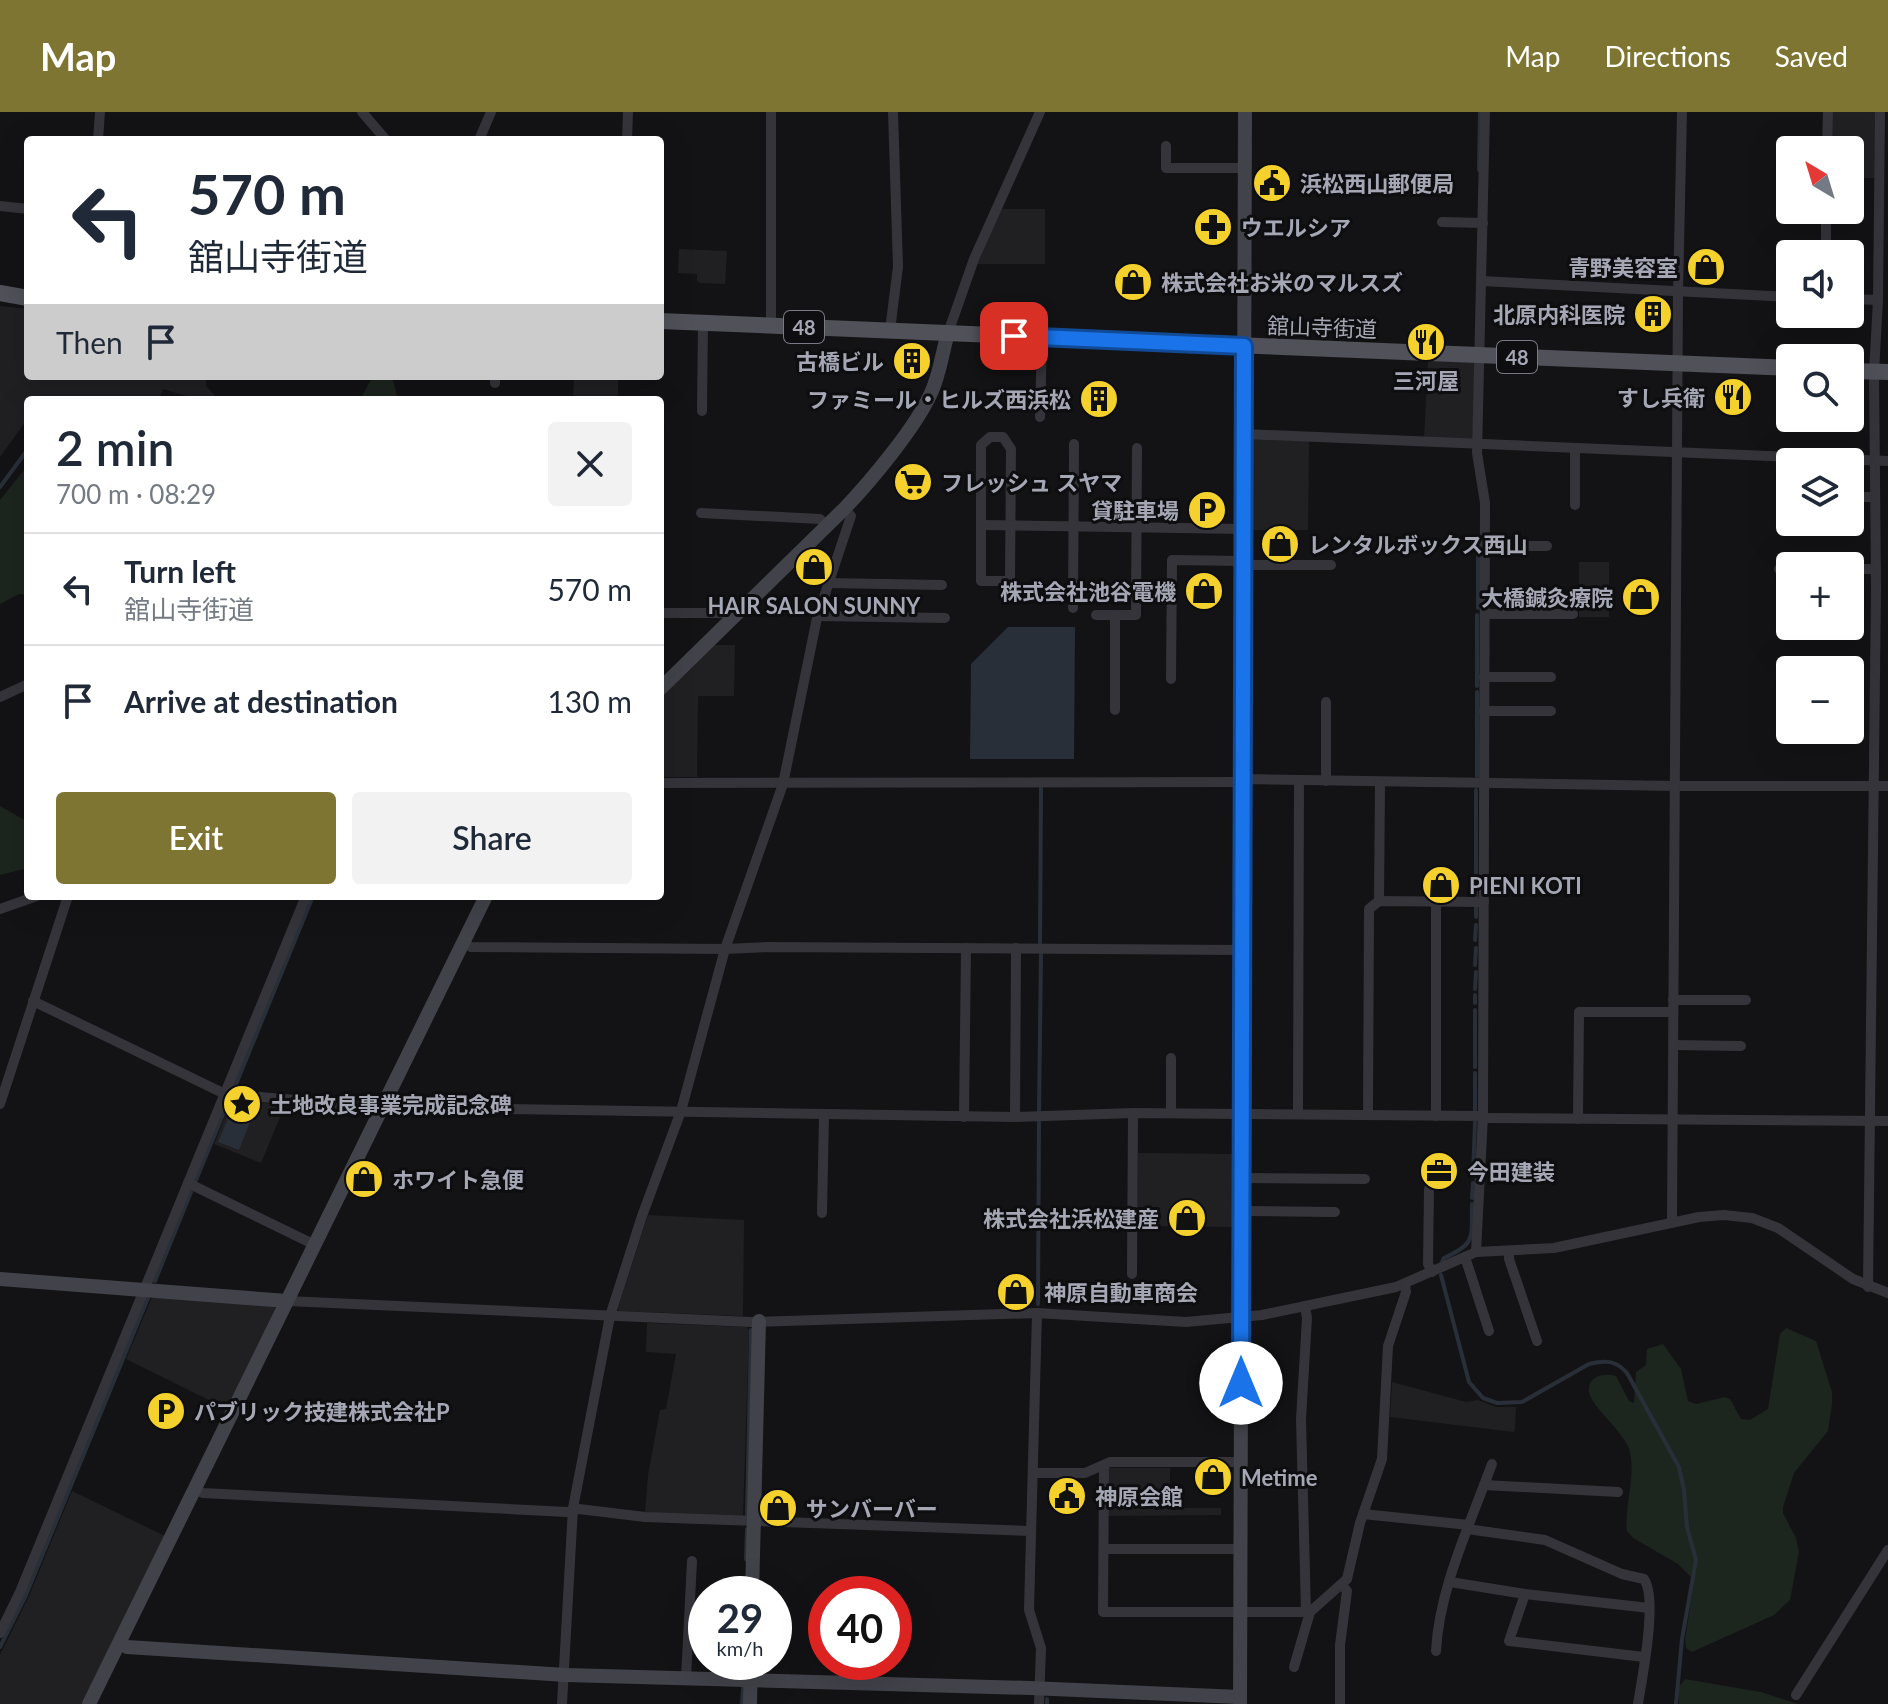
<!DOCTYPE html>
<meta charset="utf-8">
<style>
:root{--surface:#fff;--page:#f2f2f3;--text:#1f2937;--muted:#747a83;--line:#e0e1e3;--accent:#7f7532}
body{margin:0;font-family:Lato,"Noto Sans JP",sans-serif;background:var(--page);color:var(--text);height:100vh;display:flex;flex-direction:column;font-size:30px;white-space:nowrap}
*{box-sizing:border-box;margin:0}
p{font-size:26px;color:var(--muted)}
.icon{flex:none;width:44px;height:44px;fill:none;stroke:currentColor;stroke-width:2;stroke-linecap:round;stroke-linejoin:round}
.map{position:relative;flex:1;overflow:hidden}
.panel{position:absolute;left:24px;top:284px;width:640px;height:504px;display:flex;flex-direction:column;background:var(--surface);border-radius:8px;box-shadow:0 8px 32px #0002}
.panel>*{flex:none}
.hud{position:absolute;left:24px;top:24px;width:640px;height:244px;border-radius:8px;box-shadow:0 8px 32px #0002;background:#fff;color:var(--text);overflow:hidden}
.needle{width:52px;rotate:322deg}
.tools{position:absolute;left:1776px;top:24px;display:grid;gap:16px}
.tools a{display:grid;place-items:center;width:88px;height:88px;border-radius:8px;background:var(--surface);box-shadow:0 8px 32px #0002;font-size:40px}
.speed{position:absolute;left:688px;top:1464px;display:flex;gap:16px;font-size:40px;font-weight:700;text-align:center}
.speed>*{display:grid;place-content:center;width:104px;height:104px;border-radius:50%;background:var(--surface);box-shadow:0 8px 32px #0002;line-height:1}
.speed small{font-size:20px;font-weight:400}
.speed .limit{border:12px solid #d22;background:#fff;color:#111}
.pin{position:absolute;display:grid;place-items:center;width:68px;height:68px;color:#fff;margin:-34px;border-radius:16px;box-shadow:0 4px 12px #0006}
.me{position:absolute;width:88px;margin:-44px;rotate:0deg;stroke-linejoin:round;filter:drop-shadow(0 0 6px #0008)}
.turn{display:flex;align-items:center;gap:28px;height:168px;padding:0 32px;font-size:36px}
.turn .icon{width:104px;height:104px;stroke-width:2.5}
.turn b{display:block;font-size:56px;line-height:68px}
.then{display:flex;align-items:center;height:76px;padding:0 32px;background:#0003;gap:16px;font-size:30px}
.round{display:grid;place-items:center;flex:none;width:84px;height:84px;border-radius:8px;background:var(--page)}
.overview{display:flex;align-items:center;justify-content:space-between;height:136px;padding:0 32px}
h1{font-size:48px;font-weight:600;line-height:60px}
.cta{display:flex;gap:16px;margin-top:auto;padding:16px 32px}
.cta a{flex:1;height:92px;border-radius:8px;background:var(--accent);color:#fff;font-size:32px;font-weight:600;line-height:92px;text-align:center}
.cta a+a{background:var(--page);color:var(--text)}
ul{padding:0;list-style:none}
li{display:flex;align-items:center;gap:24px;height:112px;padding:0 32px;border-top:2px solid var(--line)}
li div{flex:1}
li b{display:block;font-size:30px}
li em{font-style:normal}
header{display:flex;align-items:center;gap:48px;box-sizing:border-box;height:112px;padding:0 40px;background:var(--accent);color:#fff}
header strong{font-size:38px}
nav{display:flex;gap:44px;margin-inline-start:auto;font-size:28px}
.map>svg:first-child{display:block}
.built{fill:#201f22}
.green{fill:#1d251f}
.water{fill:#292f39}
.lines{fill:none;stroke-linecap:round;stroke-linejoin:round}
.stream{stroke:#292f39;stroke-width:4}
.street{stroke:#34343a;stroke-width:10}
.secondary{stroke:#42434a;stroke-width:14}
.primary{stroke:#505159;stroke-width:16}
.route-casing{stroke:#114b97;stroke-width:20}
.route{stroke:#1a73e8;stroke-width:14}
.labels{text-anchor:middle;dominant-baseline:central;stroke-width:6;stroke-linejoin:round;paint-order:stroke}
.shield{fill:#0e0e10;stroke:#787984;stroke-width:2}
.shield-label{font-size:20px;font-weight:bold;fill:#a5a7b5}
.poi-label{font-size:22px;font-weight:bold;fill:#a5a7b5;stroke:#0e0e10;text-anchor:start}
.street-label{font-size:22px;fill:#a5a7b5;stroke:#0e0e10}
</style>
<header>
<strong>Map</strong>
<nav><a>Map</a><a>Directions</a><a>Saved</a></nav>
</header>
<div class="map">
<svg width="1888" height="1592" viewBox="0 0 1888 1592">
<rect width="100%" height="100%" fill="#131315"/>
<g class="built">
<polygon points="1831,0 1875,0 1875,66 1850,66 1850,38 1831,38"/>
<polygon points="1000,97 1045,97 1045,152 977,152"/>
<polygon points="679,137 727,139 725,172 701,171 697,169 697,162 678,161"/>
<polygon points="0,194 28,197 28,264 210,264 206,265 206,274 218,287 200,288 163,277 159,288 28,288 28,306 0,345"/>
<polygon points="1428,248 1475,250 1474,329 1424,327"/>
<polygon points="574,264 618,264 618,288 573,288"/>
<polygon points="1251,327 1309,328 1308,418 1251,418"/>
<rect x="1579" y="450" width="30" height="55"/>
<polygon points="714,533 735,533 734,584 698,584 697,665 660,665 660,585"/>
<polygon points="232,988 285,993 261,1051 214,1032"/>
<polygon points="1138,1041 1235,1042 1234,1115 1137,1114"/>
<polygon points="648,1103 744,1108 743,1204 619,1199 618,1196"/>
<polygon points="152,1185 274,1194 276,1198 227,1297 126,1247"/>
<polygon points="647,1211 747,1215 749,1218 743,1405 645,1401 648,1363 660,1298 666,1297 676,1242 646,1240"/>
<polygon points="1392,1270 1466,1290 1478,1288 1496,1295 1516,1295 1515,1316 1514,1320 1390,1305"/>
<polygon points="1108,1356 1170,1356 1170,1396 1221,1396 1221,1403 1108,1404"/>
<polygon points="72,1379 165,1424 82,1592 0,1592 0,1543 29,1484"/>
</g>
<g class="green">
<polygon points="373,264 392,264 398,288 360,288"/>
<polygon points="28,353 28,483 19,482 0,492 0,388"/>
<polygon points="0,694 28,710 28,756 0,763"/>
<path d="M1786,1216L1816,1229L1832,1280V1292L1828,1319L1794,1361L1783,1395V1401L1796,1426L1799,1440L1790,1488L1774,1503L1692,1540L1686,1536L1685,1528L1694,1468L1678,1452L1633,1426L1627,1419C1624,1393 1637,1362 1629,1337C1623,1319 1591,1294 1589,1280C1587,1263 1605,1261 1616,1264L1629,1289L1634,1291L1636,1260L1646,1253L1647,1237L1663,1232L1681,1257L1688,1289L1696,1292L1725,1285L1730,1287L1741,1307L1750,1308L1768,1297L1780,1222Z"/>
<polygon points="1685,1567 1761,1580 1798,1592 1679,1592 1679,1575"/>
</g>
<g class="water">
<polygon points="1008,515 1075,515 1074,647 970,647 971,552"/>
<polygon points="232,997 252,1005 239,1038 218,1030"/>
</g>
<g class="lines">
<g class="stream">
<polyline points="1479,58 1480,0"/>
<polyline points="0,375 28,337"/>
<polyline points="1478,496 1478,426"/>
<polyline points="1477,574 1477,503"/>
<polyline points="1477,664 1477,580"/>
<polyline points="1476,785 1476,678"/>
<polyline points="1476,805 1476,794"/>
<polyline points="1475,828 1476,813"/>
<polyline points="1040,831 1041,675"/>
<polyline points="1475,853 1476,836"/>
<polyline points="1475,877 1476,860"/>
<polyline points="1475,883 1475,891"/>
<polyline points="1475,955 1475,898"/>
<polyline points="234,977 313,784"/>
<polyline points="1475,998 1475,961"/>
<polyline points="1039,1001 1041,841"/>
<polyline points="1473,1064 1475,1010"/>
<polyline points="196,1068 229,988"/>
<polyline points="1472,1086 1473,1071"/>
<path d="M1442,1150L1444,1146C1477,1131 1471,1126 1472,1092"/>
<path d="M1441,1163L1469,1270L1483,1286L1497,1291L1522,1290L1589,1252C1605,1248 1616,1248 1627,1261L1679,1355L1684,1378L1687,1415L1696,1448L1682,1527L1676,1592"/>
<polyline points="155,1169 191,1080"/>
<polyline points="1038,1192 1039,1008"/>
<polyline points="747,1403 751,1218"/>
<polyline points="746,1447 747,1417"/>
<polyline points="0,1535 26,1483 148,1186"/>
<polyline points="743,1559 744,1550"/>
<polyline points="742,1592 743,1576"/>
<polyline points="1047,1592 1047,1587"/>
</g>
<g class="street">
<polyline points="362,0 386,28"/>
<polyline points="771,0 771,213"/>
<polyline points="98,28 100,0"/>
<polyline points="479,28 491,0"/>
<polyline points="627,28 628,0"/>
<polyline points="1166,34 1166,56 1245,56"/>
<polyline points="1827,38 1828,0"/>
<polyline points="0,94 28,97"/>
<polyline points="1442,110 1483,111"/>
<polyline points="1826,142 1826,98"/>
<polyline points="1482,169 1790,185"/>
<polyline points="1850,187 1878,188"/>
<polyline points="890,218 898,155 893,0"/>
<polyline points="948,221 974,147 1040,0"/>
<polyline points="495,271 495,264"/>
<polyline points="702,299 703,210"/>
<polyline points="1040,305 1042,225"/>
<polyline points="1244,322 1888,349"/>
<polygon points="990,325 1003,325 1011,337 1010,469 981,469 981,333"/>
<polyline points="1850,385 1875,385"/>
<polyline points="1575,393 1575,336"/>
<polyline points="701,401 820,407 827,414"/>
<polyline points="981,413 1244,417"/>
<polyline points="1485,434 1547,434"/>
<polyline points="1244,453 1331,453"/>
<polyline points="1779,457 1790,457"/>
<polyline points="1850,457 1876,457"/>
<polyline points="828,471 942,473"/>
<polyline points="1073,496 1074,332"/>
<polyline points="660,501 726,501 732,507"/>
<polyline points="1485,502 1573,502"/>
<polyline points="1096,503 1136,503 1137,336"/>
<polyline points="817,504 945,506"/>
<polyline points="1484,565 1551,565"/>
<polyline points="1171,567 1172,448 1244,449"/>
<polyline points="0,585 28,572"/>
<polyline points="1115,598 1115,503"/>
<polyline points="1484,599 1551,599"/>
<polyline points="1243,667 1675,674 1888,674"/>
<polyline points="1326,669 1326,590"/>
<polyline points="660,671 1243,670"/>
<polyline points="1379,789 1380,670"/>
<polyline points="0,797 37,784"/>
<polyline points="463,831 471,835 725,837 768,835 1242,838"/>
<polyline points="1673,888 1746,888"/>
<polyline points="33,889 225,982 382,995 1015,1005 1133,1001 1483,1004"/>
<polyline points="1673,933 1741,934"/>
<polyline points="0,992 68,784"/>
<polyline points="1171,1001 1171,946"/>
<polyline points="1298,1002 1299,669"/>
<polyline points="1368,1003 1369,797 1379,789 1484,790"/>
<polyline points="1436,1004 1436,789"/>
<polyline points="964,1005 966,836"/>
<polyline points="1015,1005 1016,836"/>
<polyline points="1483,1006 1888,1009"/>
<polyline points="1578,1007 1579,900 1673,900"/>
<polyline points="1242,1066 1365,1067"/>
<polyline points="188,1071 315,1133"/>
<polyline points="1429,1077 1428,1152 1432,1160"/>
<polyline points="1242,1099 1335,1100"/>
<polyline points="822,1101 824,1003"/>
<polyline points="1672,1111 1678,180 1682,0"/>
<polyline points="1509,1139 1509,1147 1537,1229"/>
<polyline points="1476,1140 1483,1004 1485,391 1477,341 1485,0"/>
<polyline points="1465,1145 1489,1219"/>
<polyline points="1132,1162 1133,1001"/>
<polyline points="1868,1175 1876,475 1874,260 1878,188 1880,0"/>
<polyline points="287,1189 751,1210 1037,1201 1186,1210 1262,1203 1396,1175 1476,1140 1554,1136 1699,1105 1724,1103 1752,1106 1778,1116 1853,1167 1888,1181"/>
<polyline points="1305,1194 1307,1206 1301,1307 1306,1500"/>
<polyline points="1037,1201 1029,1498 1041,1536 1039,1592"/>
<polyline points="1104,1353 1103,1500 1310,1500 1347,1467 1360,1411 1382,1347 1388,1234 1406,1180 1405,1172"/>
<polyline points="1033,1361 1085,1361 1110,1350 1241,1350"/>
<polyline points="1484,1373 1492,1352"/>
<polyline points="195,1377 203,1381 567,1400 579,1397 645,1405 1031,1419"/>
<polyline points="1363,1402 1469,1413"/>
<path d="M1467,1417L1545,1428L1622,1462L1644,1467C1658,1487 1642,1566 1638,1592"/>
<polyline points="1104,1437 1240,1437"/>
<polyline points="1450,1470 1525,1482 1649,1496"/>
<polyline points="1525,1482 1509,1529 1644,1545"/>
<polyline points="0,1521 20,1480 306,784"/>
<path d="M1436,1539C1439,1482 1464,1426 1484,1373L1618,1380"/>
<polyline points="1294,1555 1310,1500"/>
<polyline points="686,1566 692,1449"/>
<polyline points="1796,1583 1888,1438"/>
<polyline points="562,1592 573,1396 610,1204 642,1104 681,999 725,837 783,672 817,506 851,404 844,397"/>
<polyline points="1340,1592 1340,1533 1347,1479 1342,1473"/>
</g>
<g class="secondary">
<path d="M660,577L844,397C870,370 916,315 931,281C940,262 942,241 948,221"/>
<polyline points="0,1167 287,1189"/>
<polyline points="752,1482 759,1209"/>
<polyline points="120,1531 127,1535 566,1563 1030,1576 1240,1585"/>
<polyline points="89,1592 486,784"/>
<polyline points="750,1592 751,1550"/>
<polyline points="1240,1592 1245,0"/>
</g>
<g class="primary">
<polyline points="0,181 28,186"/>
<polyline points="660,209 1790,256"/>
<polyline points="1850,259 1888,260"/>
</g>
</g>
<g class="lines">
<defs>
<polyline id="route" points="1014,224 1244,234 1241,1271"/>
</defs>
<use href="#route" class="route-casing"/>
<use href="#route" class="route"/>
</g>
<defs>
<symbol id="civic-disc" viewBox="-11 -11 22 22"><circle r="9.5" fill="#f4d12c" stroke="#0e0e10"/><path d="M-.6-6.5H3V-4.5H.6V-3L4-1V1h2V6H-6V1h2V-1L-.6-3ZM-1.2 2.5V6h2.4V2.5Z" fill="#111"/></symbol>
<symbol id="pharmacy-disc" viewBox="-11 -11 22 22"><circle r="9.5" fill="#f4d12c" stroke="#0e0e10"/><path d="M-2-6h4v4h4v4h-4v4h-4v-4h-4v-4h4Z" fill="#111"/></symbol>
<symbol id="shop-disc" viewBox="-11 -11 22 22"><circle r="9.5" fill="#f4d12c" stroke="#0e0e10"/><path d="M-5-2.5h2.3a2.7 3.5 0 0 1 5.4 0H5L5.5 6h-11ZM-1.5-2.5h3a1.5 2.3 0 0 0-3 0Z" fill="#111"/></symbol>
<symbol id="building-disc" viewBox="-11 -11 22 22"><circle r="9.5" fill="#f4d12c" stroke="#0e0e10"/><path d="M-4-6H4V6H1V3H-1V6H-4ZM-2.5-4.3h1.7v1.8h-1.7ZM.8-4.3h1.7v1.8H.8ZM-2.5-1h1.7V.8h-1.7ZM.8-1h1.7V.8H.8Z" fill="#111"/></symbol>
<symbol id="restaurant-disc" viewBox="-11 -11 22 22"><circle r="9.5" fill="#f4d12c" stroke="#0e0e10"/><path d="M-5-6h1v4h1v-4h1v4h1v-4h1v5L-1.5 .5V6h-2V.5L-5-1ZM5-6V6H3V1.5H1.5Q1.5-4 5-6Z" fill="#111"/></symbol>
<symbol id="supermarket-disc" viewBox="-11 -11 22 22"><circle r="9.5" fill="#f4d12c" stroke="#0e0e10"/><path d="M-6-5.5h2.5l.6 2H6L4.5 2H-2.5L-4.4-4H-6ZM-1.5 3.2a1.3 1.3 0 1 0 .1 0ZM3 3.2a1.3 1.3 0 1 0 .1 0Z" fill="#111"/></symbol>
<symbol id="parking-disc" viewBox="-11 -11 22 22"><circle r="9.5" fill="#f4d12c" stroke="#0e0e10"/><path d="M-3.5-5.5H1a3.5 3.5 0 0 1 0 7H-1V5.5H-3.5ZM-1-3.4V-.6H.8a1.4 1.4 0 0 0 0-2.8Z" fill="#111"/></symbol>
<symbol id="sight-disc" viewBox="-11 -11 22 22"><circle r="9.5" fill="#f4d12c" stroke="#0e0e10"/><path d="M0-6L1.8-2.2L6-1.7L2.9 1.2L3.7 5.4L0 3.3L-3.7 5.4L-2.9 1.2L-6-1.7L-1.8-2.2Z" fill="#111"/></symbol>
<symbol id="office-disc" viewBox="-11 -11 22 22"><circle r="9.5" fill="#f4d12c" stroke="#0e0e10"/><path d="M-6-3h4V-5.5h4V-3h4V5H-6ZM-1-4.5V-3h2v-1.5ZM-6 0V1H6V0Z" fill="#111"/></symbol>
</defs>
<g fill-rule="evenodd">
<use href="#civic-disc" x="1250" y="49" width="44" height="44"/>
<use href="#pharmacy-disc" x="1191" y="93" width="44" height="44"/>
<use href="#shop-disc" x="1684" y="133" width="44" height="44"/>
<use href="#shop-disc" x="1111" y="148" width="44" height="44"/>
<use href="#building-disc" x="1631" y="180" width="44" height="44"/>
<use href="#restaurant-disc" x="1404" y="208" width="44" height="44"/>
<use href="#building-disc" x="890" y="227" width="44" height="44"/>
<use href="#restaurant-disc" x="1711" y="263" width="44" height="44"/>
<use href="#building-disc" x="1077" y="265" width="44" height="44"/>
<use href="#supermarket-disc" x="891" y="348" width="44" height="44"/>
<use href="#parking-disc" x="1185" y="376" width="44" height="44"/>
<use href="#shop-disc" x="1258" y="410" width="44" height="44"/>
<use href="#shop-disc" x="792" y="433" width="44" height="44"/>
<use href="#shop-disc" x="1182" y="457" width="44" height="44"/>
<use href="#shop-disc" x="1619" y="463" width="44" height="44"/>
<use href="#shop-disc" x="1419" y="751" width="44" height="44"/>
<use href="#sight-disc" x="220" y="970" width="44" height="44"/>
<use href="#office-disc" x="1417" y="1037" width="44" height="44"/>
<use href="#shop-disc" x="342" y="1045" width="44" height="44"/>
<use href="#shop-disc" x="1165" y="1084" width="44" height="44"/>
<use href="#shop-disc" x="994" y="1158" width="44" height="44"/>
<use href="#parking-disc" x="144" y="1277" width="44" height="44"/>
<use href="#shop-disc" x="1191" y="1343" width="44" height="44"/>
<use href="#civic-disc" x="1045" y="1362" width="44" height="44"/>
<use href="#shop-disc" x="756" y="1374" width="44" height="44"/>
</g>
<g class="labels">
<g class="shield">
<rect x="784" y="199" width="40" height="32" rx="6"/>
<rect x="1497" y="229" width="40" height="32" rx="6"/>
</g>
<g class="shield-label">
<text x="804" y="215">48</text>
<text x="1517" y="245">48</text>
</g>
<g class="poi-label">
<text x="1300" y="71">浜松西山郵便局</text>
<text x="1241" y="115">ウエルシア</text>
<text x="1678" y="155" text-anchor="end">青野美容室</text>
<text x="1161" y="170">株式会社お米のマルスズ</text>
<text x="1625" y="202" text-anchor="end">北原内科医院</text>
<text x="884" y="249" text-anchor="end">古橋ビル</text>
<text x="1426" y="268" text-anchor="middle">三河屋</text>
<text x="1705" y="285" text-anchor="end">すし兵衛</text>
<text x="1071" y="287" text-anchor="end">ファミール・ヒルズ西浜松</text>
<text x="941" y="370">フレッシュ スヤマ</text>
<text x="1179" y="398" text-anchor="end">貸駐車場</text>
<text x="1308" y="432">レンタルボックス西山</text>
<text x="1176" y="479" text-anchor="end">株式会社池谷電機</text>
<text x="1613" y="485" text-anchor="end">大橋鍼灸療院</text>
<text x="814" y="493" text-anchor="middle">HAIR SALON SUNNY</text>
<text x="1469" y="773">PIENI KOTI</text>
<text x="270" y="992">土地改良事業完成記念碑</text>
<text x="1467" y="1059">今田建装</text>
<text x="392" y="1067">ホワイト急便</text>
<text x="1159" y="1106" text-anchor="end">株式会社浜松建産</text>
<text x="1044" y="1180">神原自動車商会</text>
<text x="194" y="1299">パブリック技建株式会社P</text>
<text x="1241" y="1365">Metime</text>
<text x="1095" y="1384">神原会館</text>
<text x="806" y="1396">サンバーバー</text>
</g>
<g class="street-label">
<text transform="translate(1322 215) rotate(2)">舘山寺街道</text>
</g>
</g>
</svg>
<div class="tools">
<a><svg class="needle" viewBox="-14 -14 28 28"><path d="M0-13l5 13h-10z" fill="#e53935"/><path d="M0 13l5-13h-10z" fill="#747a83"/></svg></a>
<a><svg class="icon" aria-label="sound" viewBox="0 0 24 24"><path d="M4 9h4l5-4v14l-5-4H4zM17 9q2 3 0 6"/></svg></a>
<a><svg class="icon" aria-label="search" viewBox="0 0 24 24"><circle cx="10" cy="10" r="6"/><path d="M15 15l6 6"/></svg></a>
<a><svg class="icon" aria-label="layers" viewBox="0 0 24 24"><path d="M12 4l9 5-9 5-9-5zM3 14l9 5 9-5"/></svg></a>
<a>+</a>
<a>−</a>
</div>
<div class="speed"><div>29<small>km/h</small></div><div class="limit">40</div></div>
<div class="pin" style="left:1014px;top:224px;background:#d93025"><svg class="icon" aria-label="arrive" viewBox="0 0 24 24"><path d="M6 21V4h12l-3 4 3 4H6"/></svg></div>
<svg class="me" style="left:1241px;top:1271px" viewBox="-20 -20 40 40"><circle r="19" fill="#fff"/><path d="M0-13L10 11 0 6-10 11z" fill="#1a73e8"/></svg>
<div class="hud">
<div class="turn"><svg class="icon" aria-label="left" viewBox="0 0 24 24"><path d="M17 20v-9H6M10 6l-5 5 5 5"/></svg><div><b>570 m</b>舘山寺街道</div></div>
<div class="then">Then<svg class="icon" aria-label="arrive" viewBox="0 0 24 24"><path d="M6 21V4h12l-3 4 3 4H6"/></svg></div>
</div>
<section class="panel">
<div class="overview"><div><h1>2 min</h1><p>700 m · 08:29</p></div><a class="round"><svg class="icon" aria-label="close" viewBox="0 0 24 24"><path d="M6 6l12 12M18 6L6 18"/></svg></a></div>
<ul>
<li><svg class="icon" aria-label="left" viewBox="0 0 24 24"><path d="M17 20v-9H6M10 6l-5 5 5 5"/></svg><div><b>Turn left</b><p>舘山寺街道</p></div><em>570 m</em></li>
<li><svg class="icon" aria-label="arrive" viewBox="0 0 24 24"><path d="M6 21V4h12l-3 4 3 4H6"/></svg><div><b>Arrive at destination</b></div><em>130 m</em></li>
</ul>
<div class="cta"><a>Exit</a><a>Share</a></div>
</section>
</div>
